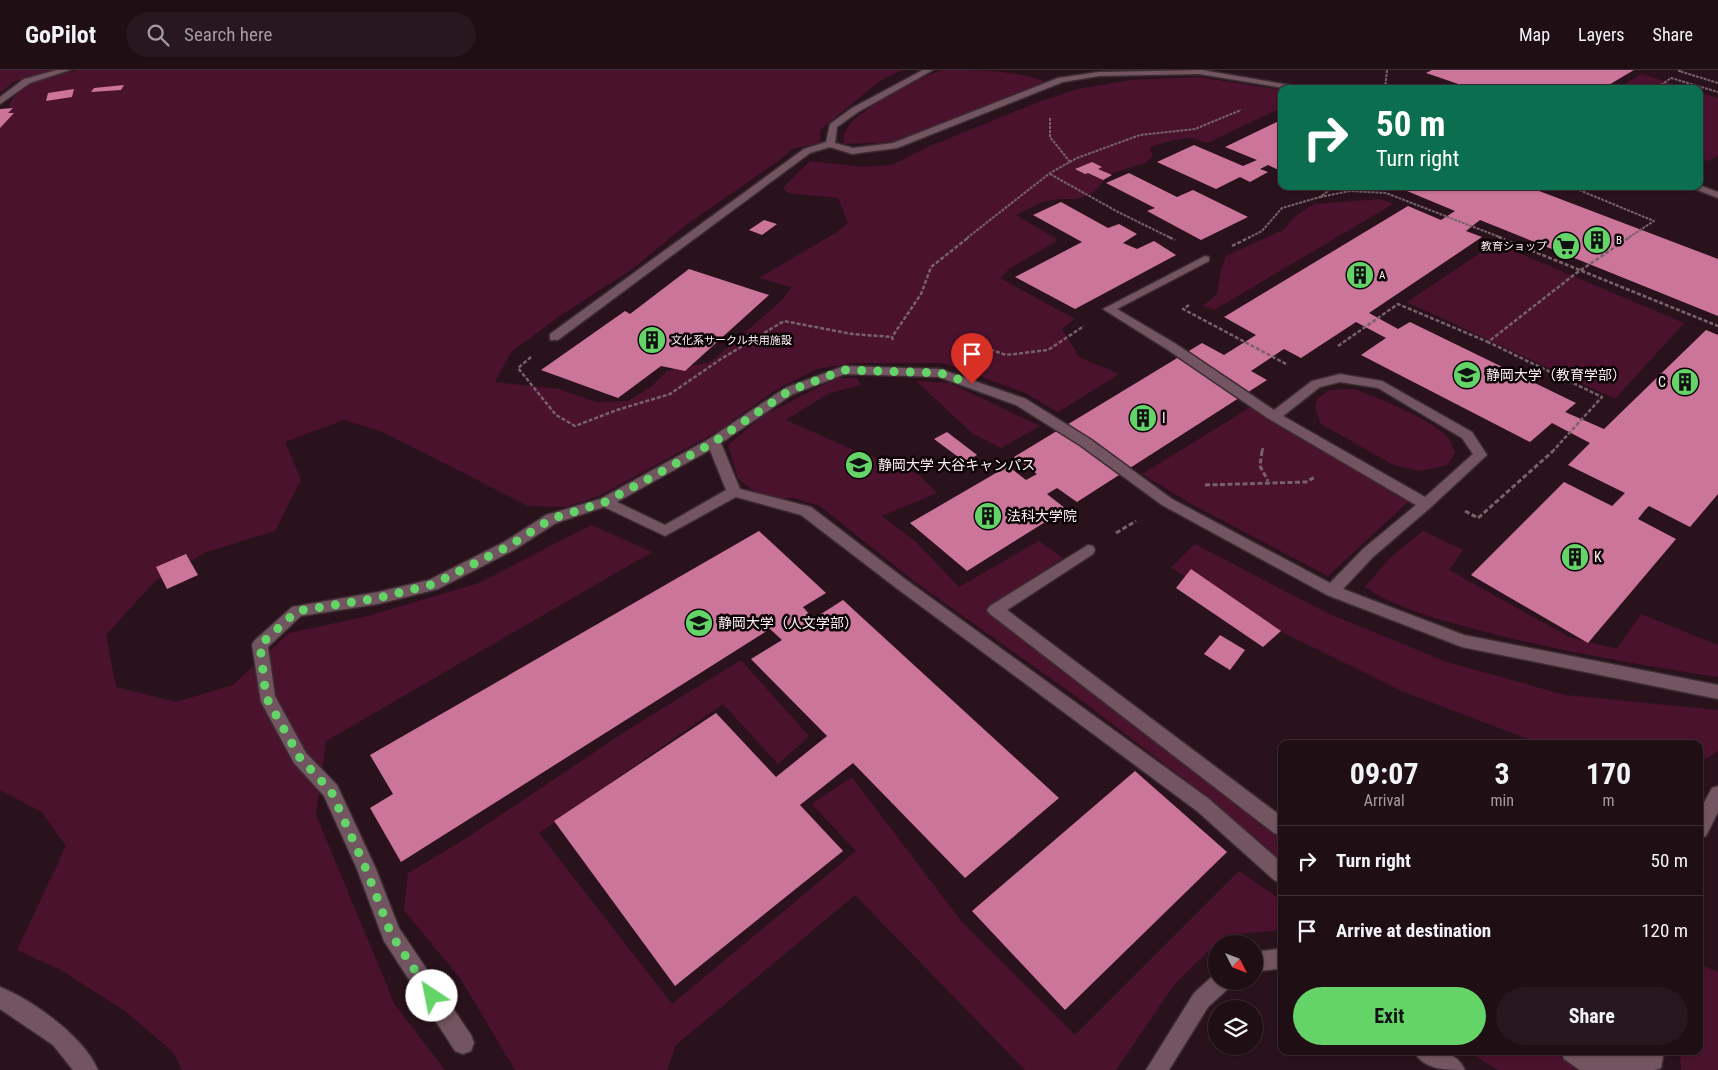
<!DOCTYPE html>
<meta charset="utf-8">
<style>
:root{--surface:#200e15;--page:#28171e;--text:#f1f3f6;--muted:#a29ca0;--line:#3d2e34;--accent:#64d468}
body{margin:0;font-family:"Roboto Condensed","Noto Sans JP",sans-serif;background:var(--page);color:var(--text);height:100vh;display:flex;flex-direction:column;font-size:19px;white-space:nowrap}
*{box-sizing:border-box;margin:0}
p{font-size:16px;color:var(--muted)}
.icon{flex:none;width:28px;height:28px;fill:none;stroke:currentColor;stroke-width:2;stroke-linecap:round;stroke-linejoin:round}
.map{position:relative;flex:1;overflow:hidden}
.side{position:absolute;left:1278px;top:670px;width:425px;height:315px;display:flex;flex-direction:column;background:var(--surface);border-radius:10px;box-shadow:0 1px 4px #0004,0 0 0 1px var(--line)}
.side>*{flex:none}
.hud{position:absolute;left:1278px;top:15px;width:425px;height:105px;border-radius:10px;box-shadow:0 1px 4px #0004,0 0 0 1px var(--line);background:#0b6e4f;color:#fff;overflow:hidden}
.needle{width:32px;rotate:132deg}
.fabs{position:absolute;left:1208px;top:865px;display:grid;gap:10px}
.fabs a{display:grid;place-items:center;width:55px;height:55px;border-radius:50%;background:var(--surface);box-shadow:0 1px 4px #0004,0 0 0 1px var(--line);font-size:25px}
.pin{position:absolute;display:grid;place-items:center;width:42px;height:42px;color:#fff;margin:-51px -21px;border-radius:50% 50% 50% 0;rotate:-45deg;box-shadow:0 0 5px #0007}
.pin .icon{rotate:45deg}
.me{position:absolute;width:55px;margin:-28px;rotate:326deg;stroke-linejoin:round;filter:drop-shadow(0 0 4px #0008)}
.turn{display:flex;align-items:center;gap:18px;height:105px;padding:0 15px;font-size:22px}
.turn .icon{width:65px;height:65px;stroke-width:2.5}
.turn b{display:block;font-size:35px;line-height:42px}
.eta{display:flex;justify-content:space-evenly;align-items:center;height:85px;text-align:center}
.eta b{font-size:30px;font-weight:700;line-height:35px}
.button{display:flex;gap:10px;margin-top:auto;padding:10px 15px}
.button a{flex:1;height:58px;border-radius:30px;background:var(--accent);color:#111;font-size:20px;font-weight:700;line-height:58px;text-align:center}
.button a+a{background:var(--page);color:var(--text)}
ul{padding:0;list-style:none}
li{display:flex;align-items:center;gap:15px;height:70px;padding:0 15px;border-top:1px solid var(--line)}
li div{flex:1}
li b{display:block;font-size:19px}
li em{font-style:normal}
header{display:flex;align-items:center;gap:30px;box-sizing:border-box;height:70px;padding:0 25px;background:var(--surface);border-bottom:1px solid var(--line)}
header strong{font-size:24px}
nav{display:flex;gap:28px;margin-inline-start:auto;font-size:18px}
.search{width:350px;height:45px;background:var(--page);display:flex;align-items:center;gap:12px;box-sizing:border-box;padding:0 18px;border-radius:28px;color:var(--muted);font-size:19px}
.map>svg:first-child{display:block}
.green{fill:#4b122e}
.building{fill:#cc759a}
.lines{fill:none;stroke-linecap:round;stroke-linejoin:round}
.lane-casing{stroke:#3c2c32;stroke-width:3}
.street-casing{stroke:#3c2c32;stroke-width:3}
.path-far2{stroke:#77626a;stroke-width:2;stroke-dasharray:3 1;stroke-linecap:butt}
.path-far1{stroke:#77626a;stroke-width:2.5;stroke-dasharray:4 2;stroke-linecap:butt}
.path{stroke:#77626a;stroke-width:3;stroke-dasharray:5 2.5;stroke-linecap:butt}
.lane{fill:#725560;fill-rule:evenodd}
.street{fill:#725560;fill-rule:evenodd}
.route{stroke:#64d468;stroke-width:9;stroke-dasharray:0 16.2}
.labels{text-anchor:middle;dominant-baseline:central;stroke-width:5;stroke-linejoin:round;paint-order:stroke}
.far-poi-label{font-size:11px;fill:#fff0f5;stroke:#0c0306;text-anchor:start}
.poi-label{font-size:14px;fill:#fff0f5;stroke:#0c0306;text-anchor:start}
</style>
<header>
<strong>GoPilot</strong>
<div class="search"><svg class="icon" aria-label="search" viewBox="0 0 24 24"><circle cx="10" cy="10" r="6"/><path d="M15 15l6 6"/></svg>Search here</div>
<nav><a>Map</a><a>Layers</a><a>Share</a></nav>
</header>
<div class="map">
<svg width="1718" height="1000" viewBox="0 0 1718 1000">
<rect width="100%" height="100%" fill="#2a121c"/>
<g class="green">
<polygon points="0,0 59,0 13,12 0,23"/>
<path d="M76,0H902L881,10L820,60V73L792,79L781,89L686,155L631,200L561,245L511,282L495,312L559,319L596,332L628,331L651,317L667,301L711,292L783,229L791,217L759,208L837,162L848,153L838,128L788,123L783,118L810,91L862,97L892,95L923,79L1036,33L1078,19L1130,10L1199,7L1281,20V38L1207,73C1202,72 1197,69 1192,68C1184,67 1156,74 1150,78L1153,86L1145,93L1110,104L1094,122L1077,129H1058L1040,133L1016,145L1058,170L1009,199L1000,208L1075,249L1062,259L1079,287L1119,304L1058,342L1023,322L943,293H853L817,299L777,319L718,361L601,425L566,437L528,436L383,362L344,350L285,372L301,410L275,461L206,482L155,511L106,565L116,617L176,632L233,615L289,563L368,546L479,513L591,455L652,482L326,671L316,745L395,935L445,1000H182L173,982L125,941L61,900L17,880L66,776L42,742L0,720V56C7,49 7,40 11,32C24,10 53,7 76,0Z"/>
<path d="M942,0C976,0 1016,0 1046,12L897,72L844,74V64L851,52L878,31L919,9Z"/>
<polygon points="1642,4 1688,19 1616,19"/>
<polygon points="1699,22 1718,28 1718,85 1709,91 1699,88"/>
<polygon points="1380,129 1393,134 1214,240 1203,236 1217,224 1221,199 1226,186 1283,160 1296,146 1314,134"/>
<polygon points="1495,173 1684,253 1615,329 1407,232"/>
<polygon points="836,308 857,308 861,315 829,323 786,350 858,382 896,394 919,405 937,423 882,446 916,472 959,517 1039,471 1063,488 1014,520 989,541 1167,681 1281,764 1281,791 1201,722 1085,633 914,511 820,436 794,428 763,429 738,408 728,375 764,345"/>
<polygon points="916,311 950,313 1040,356 1001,378 973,364"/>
<path d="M1353,319C1375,326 1435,351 1448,368C1451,372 1453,378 1455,383L1448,395L1420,401L1394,395L1321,354L1315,337L1317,329L1330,320Z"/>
<polygon points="1251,337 1268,349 1409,431 1328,506 1195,436 1142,404"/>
<path d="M1423,461L1463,480L1449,500L1569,567L1617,579L1641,544L1718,575V607C1635,594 1552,580 1471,558C1434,548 1396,538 1365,517L1392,486Z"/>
<polygon points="1195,474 1327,543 1447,592 1565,625 1718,640 1718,681 1699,693 1699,674 1541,674 1404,622 1280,561 1171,498"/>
<polygon points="741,590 809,666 778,694 723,634 539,763 672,934 856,781 812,734 852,707 960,850 1075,965 1239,801 1281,830 1281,860 1225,865 1174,915 1116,1000 1025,1000 855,825 676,975 667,1000 515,1000 460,908 404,840 408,803 462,771 626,661"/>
<polygon points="1699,894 1718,902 1718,1000 1681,1000 1680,981 1699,981"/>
<polygon points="1467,981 1554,981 1579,1000 1498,1000"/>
</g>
<g class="building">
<polygon points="1432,0 1634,0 1602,19 1473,19 1426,3"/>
<polygon points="124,15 121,20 91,22 94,18"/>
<polygon points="74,19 72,27 46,31 48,23"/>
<polygon points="13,38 8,43 14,43 0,58 0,39"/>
<polygon points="1281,50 1281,101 1268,95 1260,99 1268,102 1250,112 1240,107 1216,119 1157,92 1194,75 1243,96 1257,90 1225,77"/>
<polygon points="1092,92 1102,97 1098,99 1112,105 1103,110 1088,103 1085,104 1075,99"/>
<polygon points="1129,103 1177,127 1193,120 1248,147 1201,170 1147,141 1155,138 1106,113"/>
<polygon points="1395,116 1526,116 1718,189 1718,246 1480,150 1466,161 1482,167 1369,243 1398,259 1410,252 1576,333 1565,342 1604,359 1706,260 1718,265 1718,424 1690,457 1649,436 1645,440 1638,449 1676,469 1588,573 1471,505 1564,412 1612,436 1625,423 1568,395 1590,373 1552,353 1530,372 1361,285 1386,268 1356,252 1301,288 1284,279 1251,301 1267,310 1077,432 1057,418 1047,424 1066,439 967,501 910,453 1008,396 1026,410 1037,404 1014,387 1202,273 1224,285 1256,265 1224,247 1408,136 1441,150 1455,141"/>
<polygon points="1061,132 1108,158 1119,154 1137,164 1123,173 1137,179 1154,171 1176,185 1075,239 1015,207 1082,172 1033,145"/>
<polygon points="764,150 777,154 762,165 749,160"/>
<polygon points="689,199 769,225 685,301 661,296 618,328 541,300 625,241 630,244"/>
<polygon points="947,362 977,385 965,392 934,369"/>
<polygon points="759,461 826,523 803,537 810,545 810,551 843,530 1059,728 965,808 853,693 800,735 843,781 675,916 554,751 716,643 776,707 827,666 751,589 782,570 770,559 401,792 370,738 393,724 370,685"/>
<polygon points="186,484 198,505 167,519 156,497"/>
<polygon points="1191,499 1281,561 1263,577 1176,518"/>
<polygon points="1220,565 1245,580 1230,600 1204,584"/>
<polygon points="1135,701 1227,782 1065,940 972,841"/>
</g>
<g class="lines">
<defs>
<g id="lane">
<polygon points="57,0 70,0 30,13 0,34 0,27 24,9"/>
<polygon points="923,0 933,0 858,42 837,57 835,73 853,78 893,73 1058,8 1099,2 1202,0 1312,19 1290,19 1199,4 1099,6 1063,12 897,78 852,84 830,77 810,83 558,270 550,270 550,264 804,79 826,72 830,54 852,38"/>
<polygon points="1699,115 1718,122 1718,128 1687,116"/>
<path d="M1205,186L1209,187V191L1117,239L1176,274L1274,340L1312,311L1340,304L1382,311L1472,362L1487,385L1431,437L1373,487L1343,519L1464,565L1718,615V629L1462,577L1327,525L1162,435L1080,375L1016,335L939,307L845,304L793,324L721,373L740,419L811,437L905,509L1209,729L1281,792V813L1274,810L1197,741L895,517L801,445L736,427L665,466L604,437L556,453L514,480L438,519L378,534L301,546L268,577L275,626L306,683L337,715L376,799L399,858L471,965L474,973L471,981L463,984L455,981L384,871L357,799L324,726L294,693L261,632L252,575L254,571L292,537L378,522L429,510L504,472L546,445L600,429L709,369L785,318L844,296L940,299L1026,329L1090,369L1172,429L1330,513L1363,479L1416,435L1269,349L1168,280L1103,239ZM1340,312L1378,318L1462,368L1473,384L1425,427L1283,346L1320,317ZM710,380L726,420L665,455L617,432Z"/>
<polygon points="1088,475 1093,476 1095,480 1093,484 1007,540 1281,746 1281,765 1274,763 990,544 987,540 990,536"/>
<polygon points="1718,716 1718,742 1706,766 1699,768 1699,742 1712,718"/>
<polygon points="1561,981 1664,981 1661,998 1655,1000 1580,1000 1564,989"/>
</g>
<g id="street">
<polygon points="1277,879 1281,881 1281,901 1276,899 1254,902 1254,882"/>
<polygon points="1216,903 1216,911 1232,911 1229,918 1208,937 1169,1000 1146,1000 1194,923"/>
<path d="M0,917C33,930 84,967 98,1000H73L53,975L0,939Z"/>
<path d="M1414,981C1434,981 1456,979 1465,1000C1446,1000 1423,1000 1414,981Z"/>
</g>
</defs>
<use href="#lane" class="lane-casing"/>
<use href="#street" class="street-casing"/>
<g class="path-far2">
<polyline points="1681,0 1679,1 1718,13"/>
<polyline points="1385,19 1387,0"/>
<polyline points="1660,19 1657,18 1671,8 1718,22"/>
<polyline points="1050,48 1050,67 1070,92"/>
<polyline points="1050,104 1118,142 1171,168"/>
<polyline points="1567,116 1579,120"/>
<polyline points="1579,120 1654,151 1628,168"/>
<polyline points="1320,127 1350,121 1386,123 1502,168"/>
<polyline points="967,168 1050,103 1077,88 1140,65 1195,59 1241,40"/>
<polyline points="1248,168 1262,161 1282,138 1320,127 1335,116"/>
</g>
<g class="path-far1">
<polyline points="1169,167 1175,170"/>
<polyline points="1498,167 1718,256"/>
<polyline points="1232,176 1250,167"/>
<polyline points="1189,235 1183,239 1288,295"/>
<polyline points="893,270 892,267 921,224 931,197 969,167"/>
<polyline points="955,274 978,275 1006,285 1048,280 1084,256"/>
<polyline points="1338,276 1398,234 1488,272"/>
<polyline points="531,287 518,298 556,345 575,356 617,340 670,324 721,289 784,251 852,264 892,267"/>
<polyline points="1262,382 1263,377"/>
<polyline points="1552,382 1602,327 1488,272 1575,204 1630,167"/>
</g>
<g class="path">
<polyline points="1262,381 1260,396 1268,411"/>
<polyline points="1205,415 1306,412 1315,407"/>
<polyline points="1465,441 1478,448 1553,381"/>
<polyline points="1116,463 1136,451"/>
</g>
<use href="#lane" class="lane"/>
<use href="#street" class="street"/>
</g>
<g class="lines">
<polyline class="route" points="432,926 391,864 366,799 331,721 300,688 266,627 260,575 297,541 378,528 434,514 509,476 551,449 605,432 652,407 714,372 789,321 844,300 940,303 972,314"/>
</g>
<defs>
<symbol id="building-disc" viewBox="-11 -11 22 22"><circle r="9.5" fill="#64d468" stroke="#0c0306"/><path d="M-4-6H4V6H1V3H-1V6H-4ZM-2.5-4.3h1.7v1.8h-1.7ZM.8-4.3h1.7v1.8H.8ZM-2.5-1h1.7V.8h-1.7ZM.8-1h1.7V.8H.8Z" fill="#111"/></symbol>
<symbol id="supermarket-disc" viewBox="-11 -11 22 22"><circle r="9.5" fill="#64d468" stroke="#0c0306"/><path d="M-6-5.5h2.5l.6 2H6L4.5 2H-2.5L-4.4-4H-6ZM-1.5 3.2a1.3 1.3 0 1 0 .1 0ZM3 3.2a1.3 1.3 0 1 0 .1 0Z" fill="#111"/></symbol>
<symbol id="university-disc" viewBox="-11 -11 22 22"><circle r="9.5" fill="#64d468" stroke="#0c0306"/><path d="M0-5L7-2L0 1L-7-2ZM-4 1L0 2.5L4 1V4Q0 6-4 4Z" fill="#111"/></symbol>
</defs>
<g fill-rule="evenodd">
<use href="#building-disc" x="1581" y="154" width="32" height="32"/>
<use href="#supermarket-disc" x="1550" y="160" width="32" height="32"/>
<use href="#building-disc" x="1344" y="189" width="32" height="32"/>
<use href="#building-disc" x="636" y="254" width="32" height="32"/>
<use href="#university-disc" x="1451" y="289" width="32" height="32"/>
<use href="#building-disc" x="1669" y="296" width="32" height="32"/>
<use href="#building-disc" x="1127" y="332" width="32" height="32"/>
<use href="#university-disc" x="843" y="379" width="32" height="32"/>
<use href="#building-disc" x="972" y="430" width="32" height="32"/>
<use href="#building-disc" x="1559" y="471" width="32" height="32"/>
<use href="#university-disc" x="683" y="537" width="32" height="32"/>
</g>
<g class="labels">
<g class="far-poi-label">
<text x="1616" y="170">B</text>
<text x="1547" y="176" text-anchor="end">教育ショップ</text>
<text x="1379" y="205">A</text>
<text x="671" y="270">文化系サークル共用施設</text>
</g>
<g class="poi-label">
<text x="1486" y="305">静岡大学（教育学部）</text>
<text x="1666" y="312" text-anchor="end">C</text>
<text x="1162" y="348">I</text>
<text x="878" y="395">静岡大学 大谷キャンパス</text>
<text x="1007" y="446">法科大学院</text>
<text x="1594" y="487">K</text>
<text x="718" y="553">静岡大学（人文学部）</text>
</g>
</g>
</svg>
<div class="fabs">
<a><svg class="needle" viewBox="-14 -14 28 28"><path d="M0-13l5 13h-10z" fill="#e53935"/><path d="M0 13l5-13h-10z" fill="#a29ca0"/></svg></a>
<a><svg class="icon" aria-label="layers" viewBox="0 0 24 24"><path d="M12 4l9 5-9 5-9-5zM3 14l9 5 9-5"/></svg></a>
</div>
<div class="pin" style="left:972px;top:314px;background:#d93025"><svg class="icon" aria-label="arrive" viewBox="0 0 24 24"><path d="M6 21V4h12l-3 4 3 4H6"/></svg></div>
<svg class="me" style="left:432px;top:926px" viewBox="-20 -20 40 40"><circle r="19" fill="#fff"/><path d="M0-13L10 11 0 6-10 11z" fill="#64d468"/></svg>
<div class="hud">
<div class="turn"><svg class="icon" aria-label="right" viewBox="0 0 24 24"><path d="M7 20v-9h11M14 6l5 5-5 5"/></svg><div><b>50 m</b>Turn right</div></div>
</div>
<section class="side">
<div class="eta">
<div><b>09:07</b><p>Arrival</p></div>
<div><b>3</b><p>min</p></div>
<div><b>170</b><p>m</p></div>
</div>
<ul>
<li><svg class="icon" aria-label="right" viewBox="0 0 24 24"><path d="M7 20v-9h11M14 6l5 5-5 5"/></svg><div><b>Turn right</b></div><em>50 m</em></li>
<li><svg class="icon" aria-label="arrive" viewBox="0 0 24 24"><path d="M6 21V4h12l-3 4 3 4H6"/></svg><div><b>Arrive at destination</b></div><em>120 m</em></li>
</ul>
<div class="button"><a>Exit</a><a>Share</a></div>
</section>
</div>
